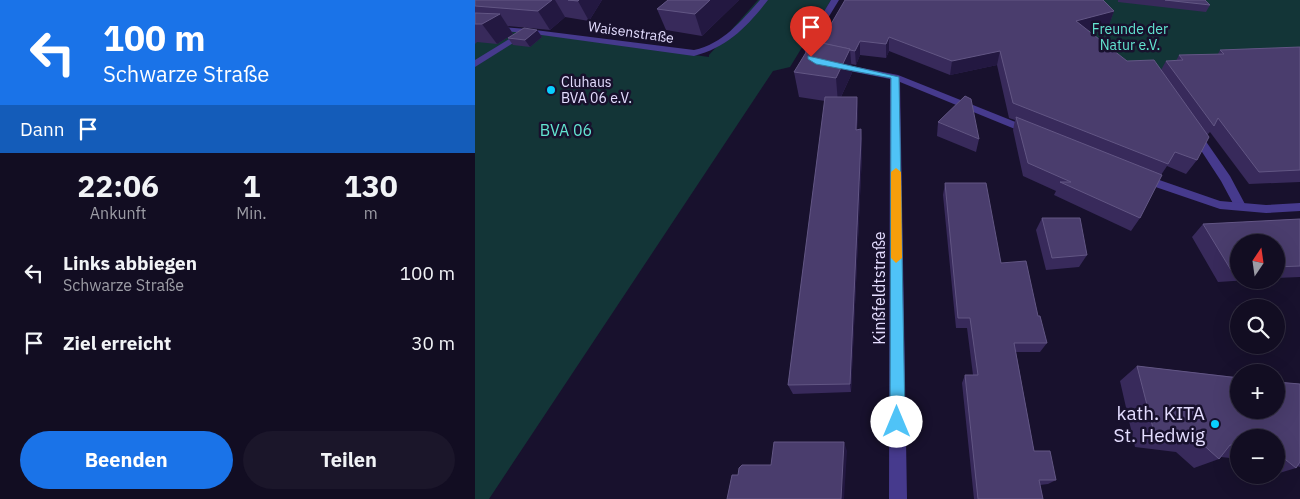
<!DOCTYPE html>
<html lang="de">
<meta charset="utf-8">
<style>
:root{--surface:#120d22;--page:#1b162a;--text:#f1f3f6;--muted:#9c9ca5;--line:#312d40;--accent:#1a73e8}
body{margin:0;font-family:"IBM Plex Sans",sans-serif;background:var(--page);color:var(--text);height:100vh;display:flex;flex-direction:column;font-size:19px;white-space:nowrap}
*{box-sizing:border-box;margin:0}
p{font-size:16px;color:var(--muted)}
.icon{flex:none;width:28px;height:28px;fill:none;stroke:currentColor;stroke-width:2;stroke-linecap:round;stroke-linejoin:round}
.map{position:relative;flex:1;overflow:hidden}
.drawer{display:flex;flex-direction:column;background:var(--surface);width:475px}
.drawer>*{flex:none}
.top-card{background:#1a73e8;color:#fff;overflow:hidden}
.needle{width:32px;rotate:13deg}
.controls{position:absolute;left:755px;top:234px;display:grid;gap:10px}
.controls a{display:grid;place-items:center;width:55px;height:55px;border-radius:50%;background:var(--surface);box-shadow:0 5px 20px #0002,0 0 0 1px var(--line);font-size:25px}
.pin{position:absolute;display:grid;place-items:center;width:42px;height:42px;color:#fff;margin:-51px -21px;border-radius:50% 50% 50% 0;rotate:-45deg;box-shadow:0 0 5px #0007}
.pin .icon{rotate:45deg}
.me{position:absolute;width:55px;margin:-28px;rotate:0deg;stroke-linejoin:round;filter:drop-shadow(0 0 4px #0008)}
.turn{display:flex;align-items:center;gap:18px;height:105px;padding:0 20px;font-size:22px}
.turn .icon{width:65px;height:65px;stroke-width:2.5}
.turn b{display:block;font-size:35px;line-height:42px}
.then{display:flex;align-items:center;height:48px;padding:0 20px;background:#0003;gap:10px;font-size:19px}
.eta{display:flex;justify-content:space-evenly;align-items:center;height:85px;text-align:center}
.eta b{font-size:30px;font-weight:700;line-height:35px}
.primary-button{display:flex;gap:10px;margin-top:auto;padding:10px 20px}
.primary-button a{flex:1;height:58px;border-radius:30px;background:var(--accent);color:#fff;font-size:20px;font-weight:700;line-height:58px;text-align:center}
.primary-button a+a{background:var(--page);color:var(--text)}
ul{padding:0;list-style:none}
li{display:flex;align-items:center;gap:15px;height:70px;padding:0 20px}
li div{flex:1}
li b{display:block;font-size:19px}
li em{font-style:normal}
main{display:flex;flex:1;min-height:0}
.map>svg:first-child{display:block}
.green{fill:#133537}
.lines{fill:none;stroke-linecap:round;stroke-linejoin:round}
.service{fill:#463a8d;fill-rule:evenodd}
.minor{fill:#463a8d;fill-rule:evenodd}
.wall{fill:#382a5b}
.shaded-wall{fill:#231841}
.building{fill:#4a3d6d;stroke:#625684}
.route{fill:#4fc3f7;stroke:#337fa1}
.slow{fill:#f59e0b}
.poi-dot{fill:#09cfff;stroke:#18112d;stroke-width:2}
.labels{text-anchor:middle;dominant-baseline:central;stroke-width:5;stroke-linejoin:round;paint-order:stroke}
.far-park-label{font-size:14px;fill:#63e5d1;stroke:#18112d}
.far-street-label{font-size:14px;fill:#e4ddff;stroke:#18112d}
.far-poi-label{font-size:14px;fill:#e4ddff;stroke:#18112d;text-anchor:start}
.park-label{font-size:16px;fill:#63e5d1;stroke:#18112d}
.street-label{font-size:16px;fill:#e4ddff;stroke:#18112d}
.near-poi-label{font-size:19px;fill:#e4ddff;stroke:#18112d;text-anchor:end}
</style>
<main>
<section class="drawer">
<div class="top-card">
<div class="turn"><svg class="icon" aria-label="left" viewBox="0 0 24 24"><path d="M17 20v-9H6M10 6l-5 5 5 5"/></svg><div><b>100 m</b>Schwarze Straße</div></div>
<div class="then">Dann<svg class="icon" aria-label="arrive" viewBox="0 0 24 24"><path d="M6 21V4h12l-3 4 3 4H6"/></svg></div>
</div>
<div class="eta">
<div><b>22:06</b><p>Ankunft</p></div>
<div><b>1</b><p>Min.</p></div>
<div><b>130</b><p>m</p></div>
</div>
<ul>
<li><svg class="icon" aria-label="left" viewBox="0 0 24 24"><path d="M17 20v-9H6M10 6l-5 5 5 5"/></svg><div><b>Links abbiegen</b><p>Schwarze Straße</p></div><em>100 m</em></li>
<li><svg class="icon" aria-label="arrive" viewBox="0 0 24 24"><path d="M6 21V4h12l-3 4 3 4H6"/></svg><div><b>Ziel erreicht</b></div><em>30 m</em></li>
</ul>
<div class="primary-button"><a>Beenden</a><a>Teilen</a></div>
</section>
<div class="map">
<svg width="825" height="499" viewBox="0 0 825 499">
<rect width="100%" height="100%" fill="#18112d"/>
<g class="green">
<polygon points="283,0 356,0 315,67 298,71 14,499 0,499 0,29 49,32 234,57 234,55"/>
<polygon points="552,0 825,0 825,67 636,76"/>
</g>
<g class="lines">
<g class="service">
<polygon points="47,31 54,33 0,67 0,60"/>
<polygon points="719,129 723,130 755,176 771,206 769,209 761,209 746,181 714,132"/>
</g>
<g class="minor">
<path d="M285,0H293C273,26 252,48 219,56L52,33L0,29V25L52,29L219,50C248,44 266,21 285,0Z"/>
<polygon points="356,0 364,0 336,46 340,56 347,60 423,75 558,129 559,131 558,133 550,133 425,82 432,499 414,499 415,79 344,65 333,59 328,46"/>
<polygon points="667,174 745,201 791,205 825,203 825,211 791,213 745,209 663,181 661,178 663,175"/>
</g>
</g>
<g class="wall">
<polygon points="0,0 127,0 114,21 90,17 75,30 33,26 38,34 22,44 2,42 0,44"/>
<polygon points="193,0 264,0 227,36 191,30 182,9"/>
<polygon points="643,0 730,0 735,5 731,12 643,2"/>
<polygon points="639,11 634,25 613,30 652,61 686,70 691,61 701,61 704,55 743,54 745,50 825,47 825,182 774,184 735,132 732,135 722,160 711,174 692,166 686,175 665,218 656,231 579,195 581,191 548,176 538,130 540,120 534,118 522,65 475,75 414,51 411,58 385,55 381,65 376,64 377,73 366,97 382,97 383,110 382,130 386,129 387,153 376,392 318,394 313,385 350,101 324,97 319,72 345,43"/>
<polygon points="62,30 67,37 55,47 38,45 33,38"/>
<polygon points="463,122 504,139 501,152 462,136"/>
<polygon points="470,183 563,316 572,343 565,352 541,352 559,451 581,480 573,484 565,485 568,499 499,499 487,383 490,375 498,375 492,328 481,328 468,195"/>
<polygon points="567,218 612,255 604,267 571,270 561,230"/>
<polygon points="825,219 825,277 801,278 801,242 764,242 764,280 774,280 743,282 717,237 728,224"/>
<polygon points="662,366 825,384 825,467 822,466 821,468 801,474 801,438 764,438 764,459 746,457 744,459 719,468 701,452 660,447 645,381"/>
</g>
<g class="shaded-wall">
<polygon points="77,0 80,0 90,17 75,30 63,11"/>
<polygon points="104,0 127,0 114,21 103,1"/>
<polygon points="235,0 264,0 227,36 220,14"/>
<polygon points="639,11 634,25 597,35 601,21"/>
<polygon points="25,14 38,34 22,44 7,24"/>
<polygon points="62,30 67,37 55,47 50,40"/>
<polygon points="414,37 414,51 411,58 411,44"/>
<polygon points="385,41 385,55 381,65 380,51"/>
<polygon points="375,49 377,73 363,103 361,78"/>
<polygon points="525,51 522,65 475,75 477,61"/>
<polygon points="382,97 383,110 381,143 381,130"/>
<polygon points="386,139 387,153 376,392 375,384"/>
<polygon points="369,442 372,451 369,499 366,499"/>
</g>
<g class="building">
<polygon points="0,0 77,0 63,11 0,6"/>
<polygon points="93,0 104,0 103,1"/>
<polygon points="193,0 235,0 220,14 182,9"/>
<polygon points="370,0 628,0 639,11 601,21 652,61 679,60 734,137 722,160 700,152 693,164 538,103 525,51 477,61 414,37 411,44 385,41 380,51 375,50 375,49 345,43"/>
<polygon points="690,0 730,0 735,5"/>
<polygon points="0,13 25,14 7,24 0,24"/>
<polygon points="49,28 62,30 50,40 33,38"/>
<polygon points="338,41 375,49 361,78 319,72"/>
<polygon points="825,47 825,170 784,172 743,118 739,126 691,61 708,60 704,55 749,54 745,50"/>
<polygon points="490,96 496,99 504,139 463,122"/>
<polygon points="350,97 382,97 381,130 386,129 386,139 375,384 313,385"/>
<polygon points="541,117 687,175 665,218 585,182 596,182 553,163"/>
<polygon points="470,183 511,183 526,263 551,261 563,316 565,316 572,343 539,343 559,451 575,451 581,480 564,480 568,499 503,499 490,375 503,375 495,318 483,318"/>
<polygon points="567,218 605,218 612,255 577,258"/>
<polygon points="825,219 825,266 801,267 801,242 764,242 764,270 756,270 728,224"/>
<polygon points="662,366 764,378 764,410 801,410 801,382 825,384 825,462 821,468 801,452 801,438 764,438 764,446 755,445 744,459 724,441 680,436"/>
<polygon points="299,442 369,442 366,499 252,499 257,475 263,475 264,468 267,465 296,465"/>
</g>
<polygon class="route" points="333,56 424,77 430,422 427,427 422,429 417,427 415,422 416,78 341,64 333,59"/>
<polygon class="slow" points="421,168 426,172 427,258 421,263 416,258 416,172"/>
<g class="poi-dot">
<circle cx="76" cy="90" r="5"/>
<circle cx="740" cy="424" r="5"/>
</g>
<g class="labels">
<g class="far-park-label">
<text x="655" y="29">Freunde der<tspan x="655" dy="16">Natur e.V.</tspan></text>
</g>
<g class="far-street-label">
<text transform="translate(156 32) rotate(8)">Waisenstraße</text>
</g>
<g class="far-poi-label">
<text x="86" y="82">Cluhaus<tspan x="86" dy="16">BVA 06 e.V.</tspan></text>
</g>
<g class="park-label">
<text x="91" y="130">BVA 06</text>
</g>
<g class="street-label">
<text transform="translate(404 288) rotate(-90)">Kinßfeldtstraße</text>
</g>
<g class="near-poi-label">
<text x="730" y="413">kath. KITA<tspan x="730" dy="22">St. Hedwig</tspan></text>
</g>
</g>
</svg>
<div class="controls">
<a><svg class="needle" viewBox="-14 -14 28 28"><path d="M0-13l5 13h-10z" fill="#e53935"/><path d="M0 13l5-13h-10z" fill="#9c9ca5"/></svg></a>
<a><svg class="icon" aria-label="search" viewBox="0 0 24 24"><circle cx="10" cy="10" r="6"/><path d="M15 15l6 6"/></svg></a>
<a>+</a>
<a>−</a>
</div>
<div class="pin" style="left:336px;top:57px;background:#d93025"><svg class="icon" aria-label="arrive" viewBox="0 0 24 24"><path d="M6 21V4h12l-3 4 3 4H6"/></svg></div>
<svg class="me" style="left:422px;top:422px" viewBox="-20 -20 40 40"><circle r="19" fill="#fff"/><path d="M0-13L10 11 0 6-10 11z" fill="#4fc3f7"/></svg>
</div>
</main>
